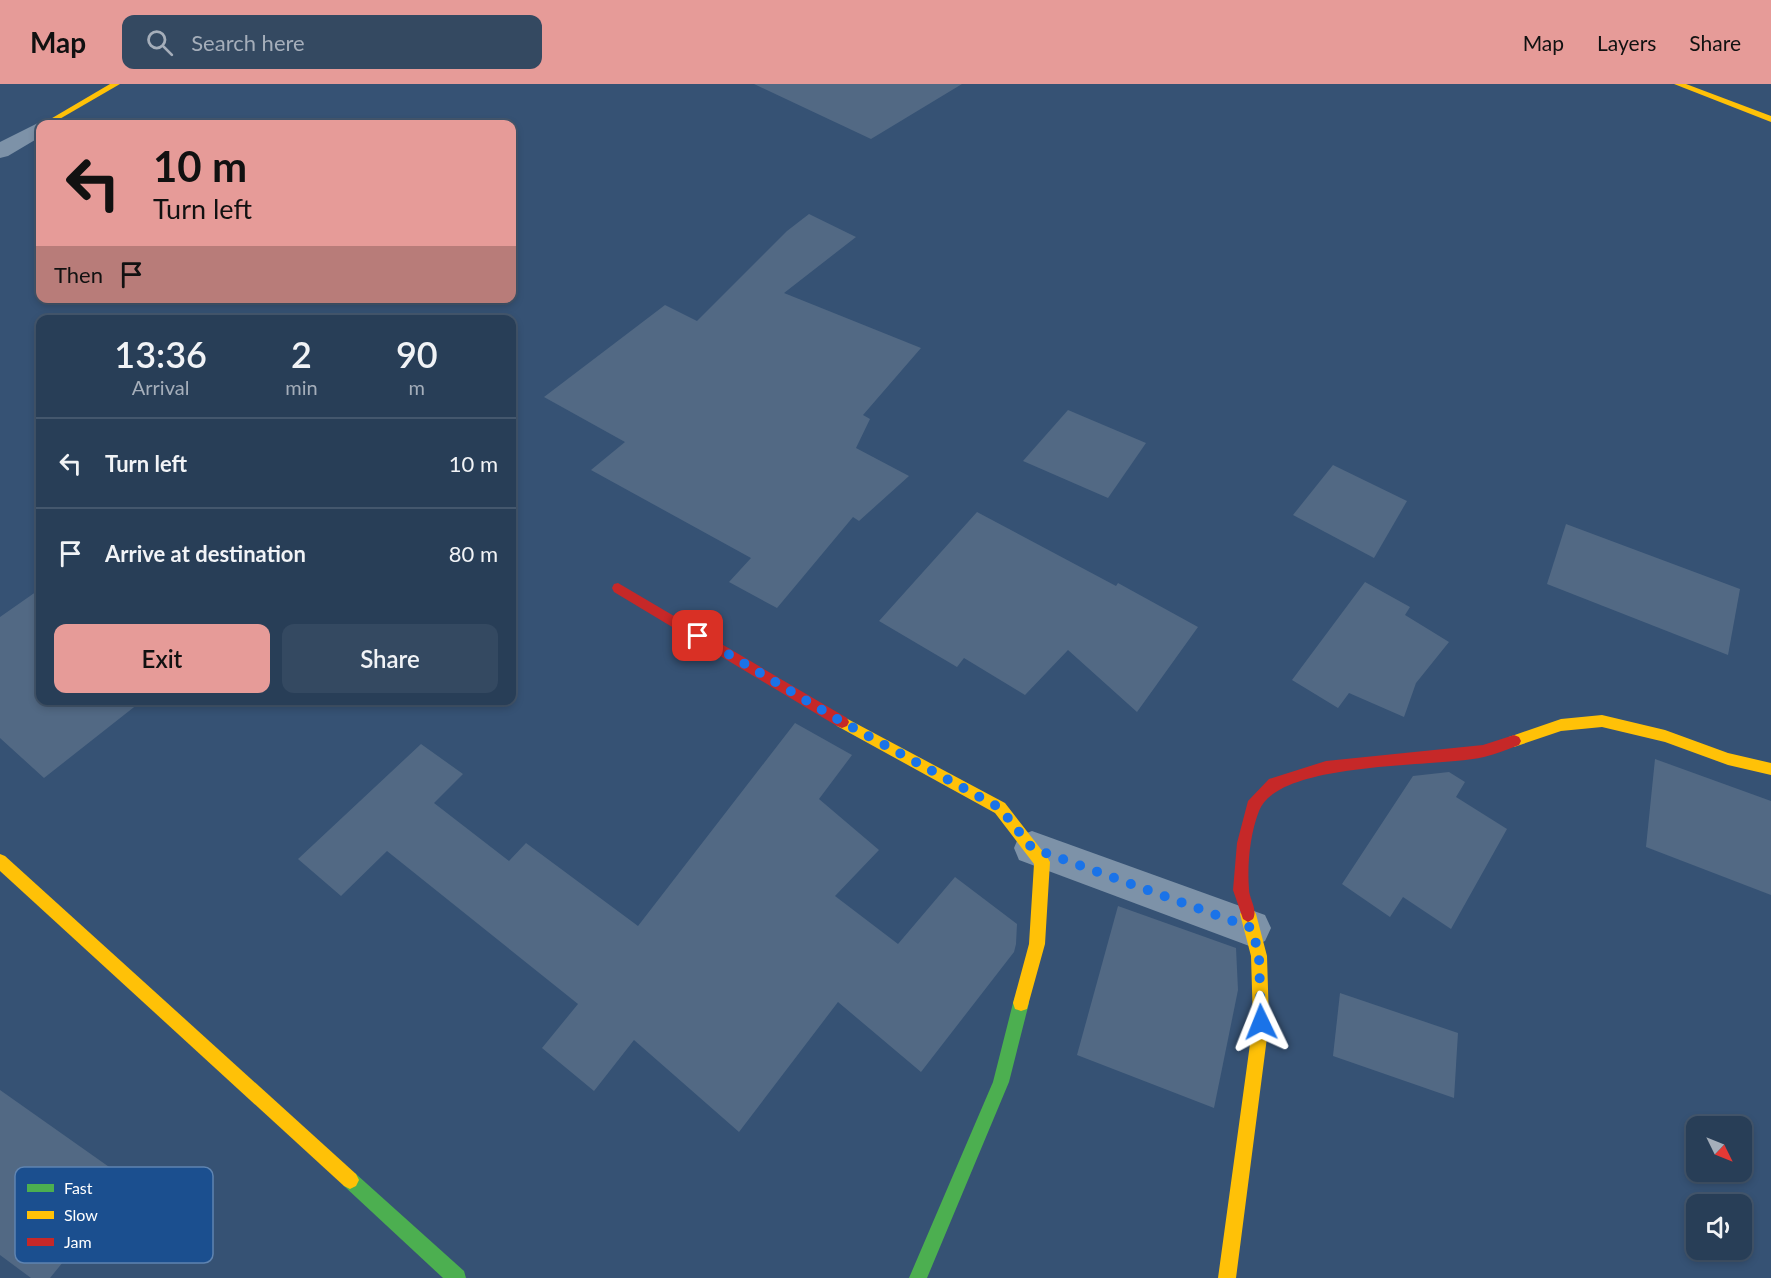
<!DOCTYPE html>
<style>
:root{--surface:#283e57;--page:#344961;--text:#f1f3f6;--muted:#a5aeba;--line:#44576d;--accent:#e69b98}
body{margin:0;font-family:Lato,sans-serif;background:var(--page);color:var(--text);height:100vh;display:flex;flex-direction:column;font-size:22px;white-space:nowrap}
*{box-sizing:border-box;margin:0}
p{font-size:20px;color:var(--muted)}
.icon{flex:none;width:33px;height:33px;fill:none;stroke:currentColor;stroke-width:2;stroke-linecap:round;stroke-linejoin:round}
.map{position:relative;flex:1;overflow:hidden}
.panel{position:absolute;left:36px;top:231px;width:480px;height:390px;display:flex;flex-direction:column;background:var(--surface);border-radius:12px;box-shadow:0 3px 9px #0003,0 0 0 2px var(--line)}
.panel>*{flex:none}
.guide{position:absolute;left:36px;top:36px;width:480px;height:183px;border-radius:12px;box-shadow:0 3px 9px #0003,0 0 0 2px var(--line);background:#e69b98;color:#111;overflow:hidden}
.needle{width:39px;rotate:133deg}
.fabs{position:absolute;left:1686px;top:1032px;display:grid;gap:12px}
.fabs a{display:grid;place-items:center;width:66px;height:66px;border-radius:12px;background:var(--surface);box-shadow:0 3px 9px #0003,0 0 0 2px var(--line);font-size:30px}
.pin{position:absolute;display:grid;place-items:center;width:51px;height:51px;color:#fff;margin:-26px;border-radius:12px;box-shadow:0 3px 9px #0006}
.me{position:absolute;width:66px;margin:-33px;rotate:358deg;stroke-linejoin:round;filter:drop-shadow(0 0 4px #0008)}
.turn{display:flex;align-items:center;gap:21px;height:126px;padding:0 18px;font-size:27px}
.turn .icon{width:78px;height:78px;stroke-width:2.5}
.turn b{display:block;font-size:42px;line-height:51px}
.then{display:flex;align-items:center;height:57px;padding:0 18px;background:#0003;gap:12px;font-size:22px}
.eta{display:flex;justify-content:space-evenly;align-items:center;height:102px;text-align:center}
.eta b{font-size:36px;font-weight:600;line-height:42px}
.button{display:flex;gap:12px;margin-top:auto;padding:12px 18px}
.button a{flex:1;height:69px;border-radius:12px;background:var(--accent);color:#111;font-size:24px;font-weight:600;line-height:69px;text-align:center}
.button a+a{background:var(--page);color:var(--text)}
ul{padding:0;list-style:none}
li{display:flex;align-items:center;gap:18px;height:90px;padding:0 18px;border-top:2px solid var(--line)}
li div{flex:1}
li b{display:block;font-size:22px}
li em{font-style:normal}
header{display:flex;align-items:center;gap:36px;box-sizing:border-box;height:84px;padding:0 30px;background:var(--accent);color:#111}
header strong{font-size:28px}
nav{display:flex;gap:33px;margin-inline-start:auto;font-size:21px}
.search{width:420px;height:54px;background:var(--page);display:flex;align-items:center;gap:15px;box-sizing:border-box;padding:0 21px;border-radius:12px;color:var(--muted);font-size:22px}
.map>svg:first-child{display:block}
.building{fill:#526984}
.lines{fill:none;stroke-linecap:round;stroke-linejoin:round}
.street{fill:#7d92a8;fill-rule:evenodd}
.fast{fill:#4caf50;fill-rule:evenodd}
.slow{fill:#ffc107;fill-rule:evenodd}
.jam{fill:#c62828;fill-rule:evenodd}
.route{stroke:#1a73e8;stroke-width:10;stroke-dasharray:0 18}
.key{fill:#1b4f8f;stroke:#5f84b1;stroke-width:1.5}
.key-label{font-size:16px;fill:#fff}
</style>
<header>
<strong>Map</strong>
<div class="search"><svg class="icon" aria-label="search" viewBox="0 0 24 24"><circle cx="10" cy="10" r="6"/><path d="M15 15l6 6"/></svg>Search here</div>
<nav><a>Map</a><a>Layers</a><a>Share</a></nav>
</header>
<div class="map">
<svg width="1771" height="1194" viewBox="0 0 1771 1194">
<rect width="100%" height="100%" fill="#365274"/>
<g class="building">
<polygon points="754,0 962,0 871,55"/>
<polygon points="809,130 856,153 784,209 921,264 863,331 870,335 856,364 909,392 859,437 853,433 777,524 729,498 751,474 591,386 625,358 544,313 665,221 697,237 787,147"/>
<polygon points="1068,326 1146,359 1108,414 1023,377"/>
<polygon points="1333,381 1407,417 1374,474 1293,431"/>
<polygon points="977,428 1116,502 1118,499 1198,543 1137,628 1068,566 1025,611 964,574 957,583 879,537"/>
<polygon points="1566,440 1740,505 1728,571 1547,500"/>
<polygon points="1365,498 1410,523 1405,531 1449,558 1416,599 1404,633 1349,609 1338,624 1292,596"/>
<polygon points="40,505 40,616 143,616 44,694 0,654 0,533"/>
<polygon points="795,639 852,671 819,715 879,766 835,812 898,860 955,793 1017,840 1016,860 1014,868 921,988 838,918 739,1048 634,956 594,1007 542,964 578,920 387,767 341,812 298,775 421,660 463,690 434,719 509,777 526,759 638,842"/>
<polygon points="1655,675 1771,717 1771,811 1646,763"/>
<polygon points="1449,688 1465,698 1456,713 1507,745 1451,845 1403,813 1390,833 1342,800 1413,692"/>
<polygon points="1118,822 1236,864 1238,906 1214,1024 1077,971"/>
<polygon points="1340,909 1458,949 1454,1014 1333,972"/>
<polygon points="0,1006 129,1097 50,1194 31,1194 0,1171"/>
</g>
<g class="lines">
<g class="street">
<polygon points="40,38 48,40 40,40 40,53 8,72 0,74 0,58"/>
<polygon points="1032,747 1265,831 1271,844 1265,857 1252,863 1019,776 1014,764 1019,752"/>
</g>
<g class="fast">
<polygon points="1021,911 1027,913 1029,919 1009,998 927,1194 909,1194 993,998 1013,919 1015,913"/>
<polygon points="350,1087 356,1090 464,1187 466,1194 443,1194 344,1102 341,1096 344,1090"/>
</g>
<g class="slow">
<polygon points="110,0 120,0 51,40 42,40"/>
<polygon points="1674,0 1686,0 1771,32 1771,38"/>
<polygon points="1602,631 1665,646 1728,669 1771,679 1771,691 1728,681 1665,658 1602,643 1561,647 1514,663 1509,661 1507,657 1509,653 1561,635"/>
<polygon points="842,632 1005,719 1047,773 1050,778 1045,860 1027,925 1021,927 1015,925 1013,919 1029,860 1034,780 995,729 837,642 835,638 837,634"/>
<polygon points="0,770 5,772 356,1090 359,1096 356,1102 350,1105 344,1102 0,787"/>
<polygon points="1248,822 1253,825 1256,830 1267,872 1269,938 1236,1194 1218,1194 1253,938 1251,872 1240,830 1243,825"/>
</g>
<g class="jam">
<polygon points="618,499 847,634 849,638 847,642 842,644 837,642 614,508 612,504 614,500"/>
<path d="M1514,651L1519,653L1521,657L1519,661C1508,665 1496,670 1484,673C1436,684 1279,676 1259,727C1250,750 1247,781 1249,805C1249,815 1258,825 1253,835L1248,838L1243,835L1233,806L1237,759L1248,717L1269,695L1326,677L1483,661Z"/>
</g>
</g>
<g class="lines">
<polyline class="route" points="698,552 839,636 1000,724 1032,764 1252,844 1259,872 1261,938"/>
</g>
<rect x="15" y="1083" width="198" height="96" rx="9" class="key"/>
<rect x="27" y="1100" width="27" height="8" fill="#4caf50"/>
<rect x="27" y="1127" width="27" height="8" fill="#ffc107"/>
<rect x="27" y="1154" width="27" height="8" fill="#c62828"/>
<g class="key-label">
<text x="64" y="1110">Fast</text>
<text x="64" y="1137">Slow</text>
<text x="64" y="1164">Jam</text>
</g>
</svg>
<div class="fabs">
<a><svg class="needle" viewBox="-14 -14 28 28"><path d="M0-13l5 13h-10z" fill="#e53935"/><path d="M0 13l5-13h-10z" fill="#a5aeba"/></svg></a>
<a><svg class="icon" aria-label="sound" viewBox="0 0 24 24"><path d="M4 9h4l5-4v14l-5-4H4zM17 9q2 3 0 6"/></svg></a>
</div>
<div class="pin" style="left:698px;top:552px;background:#d93025"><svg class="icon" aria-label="arrive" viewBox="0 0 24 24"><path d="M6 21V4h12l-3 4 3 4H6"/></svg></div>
<svg class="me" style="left:1261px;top:938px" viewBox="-20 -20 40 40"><path d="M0-17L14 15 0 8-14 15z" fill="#1a73e8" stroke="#fff" stroke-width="4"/></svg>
<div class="guide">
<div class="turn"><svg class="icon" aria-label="left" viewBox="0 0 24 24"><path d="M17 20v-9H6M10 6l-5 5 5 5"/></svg><div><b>10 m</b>Turn left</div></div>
<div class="then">Then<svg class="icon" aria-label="arrive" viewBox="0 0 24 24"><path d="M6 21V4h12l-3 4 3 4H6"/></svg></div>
</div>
<section class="panel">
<div class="eta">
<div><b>13:36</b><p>Arrival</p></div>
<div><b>2</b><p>min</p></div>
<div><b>90</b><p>m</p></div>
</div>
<ul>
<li><svg class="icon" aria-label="left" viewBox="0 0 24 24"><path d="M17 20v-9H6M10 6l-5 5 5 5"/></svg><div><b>Turn left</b></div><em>10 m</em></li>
<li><svg class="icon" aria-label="arrive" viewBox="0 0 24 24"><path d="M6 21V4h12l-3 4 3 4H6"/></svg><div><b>Arrive at destination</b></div><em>80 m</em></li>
</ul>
<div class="button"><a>Exit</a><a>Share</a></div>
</section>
</div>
